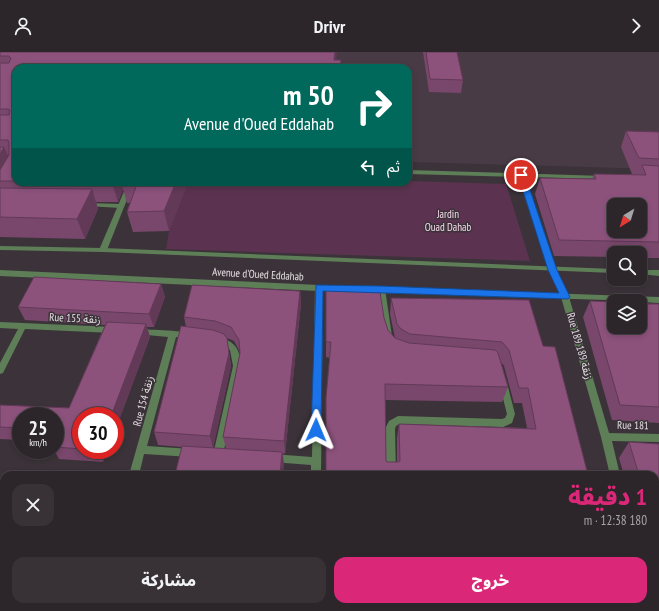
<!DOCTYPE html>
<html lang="ar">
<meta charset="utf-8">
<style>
:root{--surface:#2c262b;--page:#383237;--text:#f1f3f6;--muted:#a6a5a9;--line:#484347;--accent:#db2777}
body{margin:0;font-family:"PT Sans Narrow","Noto Sans Arabic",sans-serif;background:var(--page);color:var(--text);direction:rtl;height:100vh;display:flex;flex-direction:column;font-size:15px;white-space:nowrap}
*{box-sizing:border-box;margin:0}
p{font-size:13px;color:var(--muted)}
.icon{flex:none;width:22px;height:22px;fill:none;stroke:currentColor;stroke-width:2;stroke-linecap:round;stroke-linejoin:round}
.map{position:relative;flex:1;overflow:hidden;direction:ltr}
.side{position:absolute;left:0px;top:419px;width:659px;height:140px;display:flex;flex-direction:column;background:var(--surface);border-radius:12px 12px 0 0;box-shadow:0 2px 6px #0003,0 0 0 1px var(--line);direction:rtl}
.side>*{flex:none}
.top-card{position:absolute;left:12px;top:12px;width:400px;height:122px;border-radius:12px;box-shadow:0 2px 6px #0003,0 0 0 1px var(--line);direction:rtl;background:#00695c;color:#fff;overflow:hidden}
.needle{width:26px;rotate:218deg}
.controls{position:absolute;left:607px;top:146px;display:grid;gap:8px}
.controls a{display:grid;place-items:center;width:40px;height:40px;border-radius:8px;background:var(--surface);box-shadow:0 2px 6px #0003,0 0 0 1px var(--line);font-size:20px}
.speed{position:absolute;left:12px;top:355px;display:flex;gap:8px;font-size:20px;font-weight:700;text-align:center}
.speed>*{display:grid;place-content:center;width:52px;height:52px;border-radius:50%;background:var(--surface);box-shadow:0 2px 6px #0003,0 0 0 1px var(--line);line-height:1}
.speed small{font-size:10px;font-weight:400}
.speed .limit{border:6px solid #d22;background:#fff;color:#111}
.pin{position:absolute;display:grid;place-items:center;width:34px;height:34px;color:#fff;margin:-17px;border:2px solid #fff;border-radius:50%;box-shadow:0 1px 4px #0007}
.me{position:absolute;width:44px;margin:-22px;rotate:1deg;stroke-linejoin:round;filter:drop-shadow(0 0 3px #0008)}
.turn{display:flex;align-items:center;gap:14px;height:84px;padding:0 12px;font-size:18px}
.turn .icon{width:52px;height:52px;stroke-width:2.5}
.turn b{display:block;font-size:28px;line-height:34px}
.then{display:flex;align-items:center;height:38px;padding:0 12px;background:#0003;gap:8px;font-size:15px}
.round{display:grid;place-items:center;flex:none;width:42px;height:42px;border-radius:12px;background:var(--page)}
.head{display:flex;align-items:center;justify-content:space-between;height:68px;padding:0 12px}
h1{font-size:24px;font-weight:800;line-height:30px;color:var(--accent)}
.cta{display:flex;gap:8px;margin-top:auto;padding:8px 12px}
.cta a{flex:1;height:46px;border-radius:12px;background:var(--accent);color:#fff;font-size:16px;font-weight:800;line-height:46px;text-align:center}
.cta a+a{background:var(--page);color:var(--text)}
header{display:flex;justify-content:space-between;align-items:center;height:52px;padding:0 12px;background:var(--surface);font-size:18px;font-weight:800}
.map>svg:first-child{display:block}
.built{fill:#493b45}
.green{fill:#5b3350}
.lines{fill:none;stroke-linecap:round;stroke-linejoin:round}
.service{fill:#5e7e57;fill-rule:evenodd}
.minor{fill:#5e7e57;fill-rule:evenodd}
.tertiary{fill:#5e7e57;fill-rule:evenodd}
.wall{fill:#78476b;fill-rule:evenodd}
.shaded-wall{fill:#623957}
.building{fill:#8c527c;stroke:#623957;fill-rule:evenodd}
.route{fill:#1a73e8;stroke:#114b97}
.labels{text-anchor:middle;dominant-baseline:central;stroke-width:3;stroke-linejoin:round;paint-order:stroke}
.park-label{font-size:11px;fill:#fbd8f0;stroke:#3b3339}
.street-label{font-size:11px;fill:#e4dfe3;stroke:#3b3339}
</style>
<header><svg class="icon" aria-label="forward" viewBox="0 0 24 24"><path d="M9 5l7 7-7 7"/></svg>Drivr<svg class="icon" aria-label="person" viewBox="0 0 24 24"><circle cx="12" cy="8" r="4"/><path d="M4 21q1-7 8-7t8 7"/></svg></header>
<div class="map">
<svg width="659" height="559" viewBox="0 0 659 559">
<rect width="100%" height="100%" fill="#3b3339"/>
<polygon class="built" points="240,0 659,0 659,117 408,110 408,16 235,16"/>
<polygon class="green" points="408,129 506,132 530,209 166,197 169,179 188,130 408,130"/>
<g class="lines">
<polygon class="service" points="88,151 121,152 124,154 121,156 86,154 85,153"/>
<g class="minor">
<polygon points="408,118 604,124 605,125 602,127 525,125 557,218 569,245 609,381 659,382 659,390 612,389 620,423 610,423 601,385 561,245 549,218 518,125 408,122"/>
<polygon points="128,130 134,130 107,198 106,200 100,200 99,198"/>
<polygon points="319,233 323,236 321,423 311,423 311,413 272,410 269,409 267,406 269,403 272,402 312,405 315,236"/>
<polygon points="381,234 385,237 392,284 388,287 384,284 377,237"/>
<polygon points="0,270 113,275 117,278 113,281 25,277 3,321 0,322 0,311 18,277 0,276"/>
<path d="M139,277C149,278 188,278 193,283L189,286L176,285L147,394L191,397L194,398L196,401L194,404L191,405L144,402L139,423H129L168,285L136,282L135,280L136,278Z"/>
<path d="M218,284C235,290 240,296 241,314L223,403L221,406L218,407L215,406L213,403L233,314L230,298L225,294L215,289L214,287L215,285Z"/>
<polygon points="503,328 506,329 507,331 515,362 512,371 503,375 399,372 396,374 395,377 396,423 386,423 385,377 389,369 398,364 502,367 505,366 507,362 499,331 500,329"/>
<rect x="0" y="486" width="4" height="10"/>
<polygon points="655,543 659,545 659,559 655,559 652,555 655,555"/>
<polygon points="236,555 248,555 247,559 235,559"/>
<rect x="426" y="555" width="12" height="4"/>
</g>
<g class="tertiary">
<polygon points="0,194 103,196 614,217 614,221 103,200 0,198"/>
<polygon points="0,218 319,233 659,245 659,251 640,250 640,249 319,239 0,224"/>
<polygon points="640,218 659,218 659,224 640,222"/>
</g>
</g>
<g class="wall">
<polygon points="0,0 341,8 341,16 16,16 16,130 188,130 169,179 133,180 127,160 130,151 127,151 123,137 118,150 96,150 98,157 85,187 0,185"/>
<polygon points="423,0 457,0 463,28 461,41 429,40"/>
<polygon points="626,79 659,80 659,206 640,206 640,201 614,201 614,205 554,204 535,142 540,126 592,127 594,122 638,122 632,122 621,95"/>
<polygon points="161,232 165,245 154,275 147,275 150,285 115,379 115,364 81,364 81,398 108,398 103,410 59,407 54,398 55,398 55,364 21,364 21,388 0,387 0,353 69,356 105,273 25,268 18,255"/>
<path d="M326,238L384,266L388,278L395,286L390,262L391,246L543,294L587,419L326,423L330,306L326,305ZM501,310L504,314L514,351H522L527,376L399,372L397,386V410H388L386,409L385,348L502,350L508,335Z"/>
<path d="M300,239L301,252L285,402L283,401L284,413L182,395L158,393L154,380L186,275L184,265ZM227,286L234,289L240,300L223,385L226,397L213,396L231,314Z"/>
<polygon points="590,249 659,252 659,371 612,368 583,265"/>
<polygon points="629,390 659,392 659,544 657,542 655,535 655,423 624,423 619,406"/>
<polygon points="495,555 612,555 613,559 496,559"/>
</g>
<g class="shaded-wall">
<polygon points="335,0 337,0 335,16 334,8"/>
<polygon points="4,95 13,114 0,129 0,102"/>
<polygon points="112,130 126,130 122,131 123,137 118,150 112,131"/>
<polygon points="176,130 188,130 169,179 164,159"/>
<polygon points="92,137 98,157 85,187 77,167"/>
<polygon points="161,232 165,245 154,275 149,262"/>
<polygon points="300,239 301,252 285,402 284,389"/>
<polygon points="146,272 150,285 115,379 115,364 111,364"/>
<polygon points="227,286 231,314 213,396 210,384"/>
<polygon points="98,398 108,398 103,410 97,399"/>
<polygon points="282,400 284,413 283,423 280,423"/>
<polygon points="143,555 153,555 152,559 142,559"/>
</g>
<g class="building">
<polygon points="0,0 335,0 334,8 341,8 340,16 16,16 16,129 0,129 0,118 9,103 9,90 8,88 0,88 0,63 9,63 10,58 8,57 0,57 0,11 9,11 11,6 9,4 0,4"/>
<polygon points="426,0 457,0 463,28 430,27"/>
<polygon points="626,79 659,80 659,107 639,106"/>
<polygon points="0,95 4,95 0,102"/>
<path d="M642,113L659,114V190L559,188L540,126L596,127L594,122L646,123ZM614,153H640V179H614Z"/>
<polygon points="66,130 112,130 112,131"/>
<polygon points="122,130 176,130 164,159 127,160 137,132 122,131"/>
<polygon points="0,136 92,137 77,167 0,165"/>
<polygon points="34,225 161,232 149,262 18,255"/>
<polygon points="192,233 300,239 284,389 223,385 240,301 239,288 231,275 215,269 184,265"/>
<polygon points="326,238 380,240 384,266 388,278 395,286 409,291 495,298 498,301 508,335 385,332 386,409 388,410 398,410 400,409 399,372 536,377 528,336 519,336 509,298 502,290 410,282 401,277 397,272 391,246 529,248 543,294 555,295 587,419 595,420 596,423 326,423 326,346 331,290 326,290"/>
<polygon points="590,249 614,250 614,275 640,275 640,252 659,252 659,355 620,353"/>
<polygon points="107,270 146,272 111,364 81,364 81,397 55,395 55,388 60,378 55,377 55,364 21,364 21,376 0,375 0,353 69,356"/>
<polygon points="181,274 213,278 224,282 227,286 229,301 210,384 154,380"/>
<polygon points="629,390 659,392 659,492 655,478 655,423 639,423"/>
<polygon points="182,394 282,400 280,423 282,423 175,423"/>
<polygon points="0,512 4,513 4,555 143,555 142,559 0,559"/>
<rect x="310" y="555" width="35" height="4"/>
<polygon points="502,555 612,555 613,559 502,559"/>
</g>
<polygon class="route" points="521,120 525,123 557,218 570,245 568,247 323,239 321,378 320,381 316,382 312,381 311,378 316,233 381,234 559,241 548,218 518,123"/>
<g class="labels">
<g class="park-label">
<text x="448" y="162">Jardin<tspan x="448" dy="13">Ouad Dahab</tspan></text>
</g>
<g class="street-label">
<text transform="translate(258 222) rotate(3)">Avenue d'Oued Eddahab</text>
<text transform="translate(75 266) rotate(3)">Rue 155 زنقة</text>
<text transform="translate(580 294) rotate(74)">Rue 189 زنقة 189</text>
<text transform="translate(143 349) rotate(-75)">Rue 154 زنقة</text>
<text transform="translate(633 373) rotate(1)">Rue 181</text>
</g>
</g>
</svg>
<div class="controls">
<a><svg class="needle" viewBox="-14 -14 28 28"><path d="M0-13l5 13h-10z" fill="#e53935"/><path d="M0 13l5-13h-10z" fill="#a6a5a9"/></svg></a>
<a><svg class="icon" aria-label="search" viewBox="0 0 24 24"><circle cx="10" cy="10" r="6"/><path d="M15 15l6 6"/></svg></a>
<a><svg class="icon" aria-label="layers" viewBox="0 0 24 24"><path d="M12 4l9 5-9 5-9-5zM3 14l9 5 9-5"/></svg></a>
</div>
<div class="speed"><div>25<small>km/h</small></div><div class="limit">30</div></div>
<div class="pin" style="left:521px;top:123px;background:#d93025"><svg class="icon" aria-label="arrive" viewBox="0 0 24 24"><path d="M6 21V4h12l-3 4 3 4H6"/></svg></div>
<svg class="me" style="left:316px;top:378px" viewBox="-20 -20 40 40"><path d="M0-17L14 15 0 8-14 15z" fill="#1a73e8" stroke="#fff" stroke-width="4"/></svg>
<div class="top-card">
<div class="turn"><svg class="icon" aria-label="right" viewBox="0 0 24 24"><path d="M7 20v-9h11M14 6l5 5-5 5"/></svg><div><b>50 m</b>Avenue d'Oued Eddahab</div></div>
<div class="then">ثم<svg class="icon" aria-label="left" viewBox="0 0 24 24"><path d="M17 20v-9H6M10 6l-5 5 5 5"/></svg></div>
</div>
<section class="side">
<div class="head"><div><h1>1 دقيقة</h1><p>180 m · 12:38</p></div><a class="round"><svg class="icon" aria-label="close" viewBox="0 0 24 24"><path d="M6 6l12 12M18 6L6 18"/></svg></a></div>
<div class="cta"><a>خروج</a><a>مشاركة</a></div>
</section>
</div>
